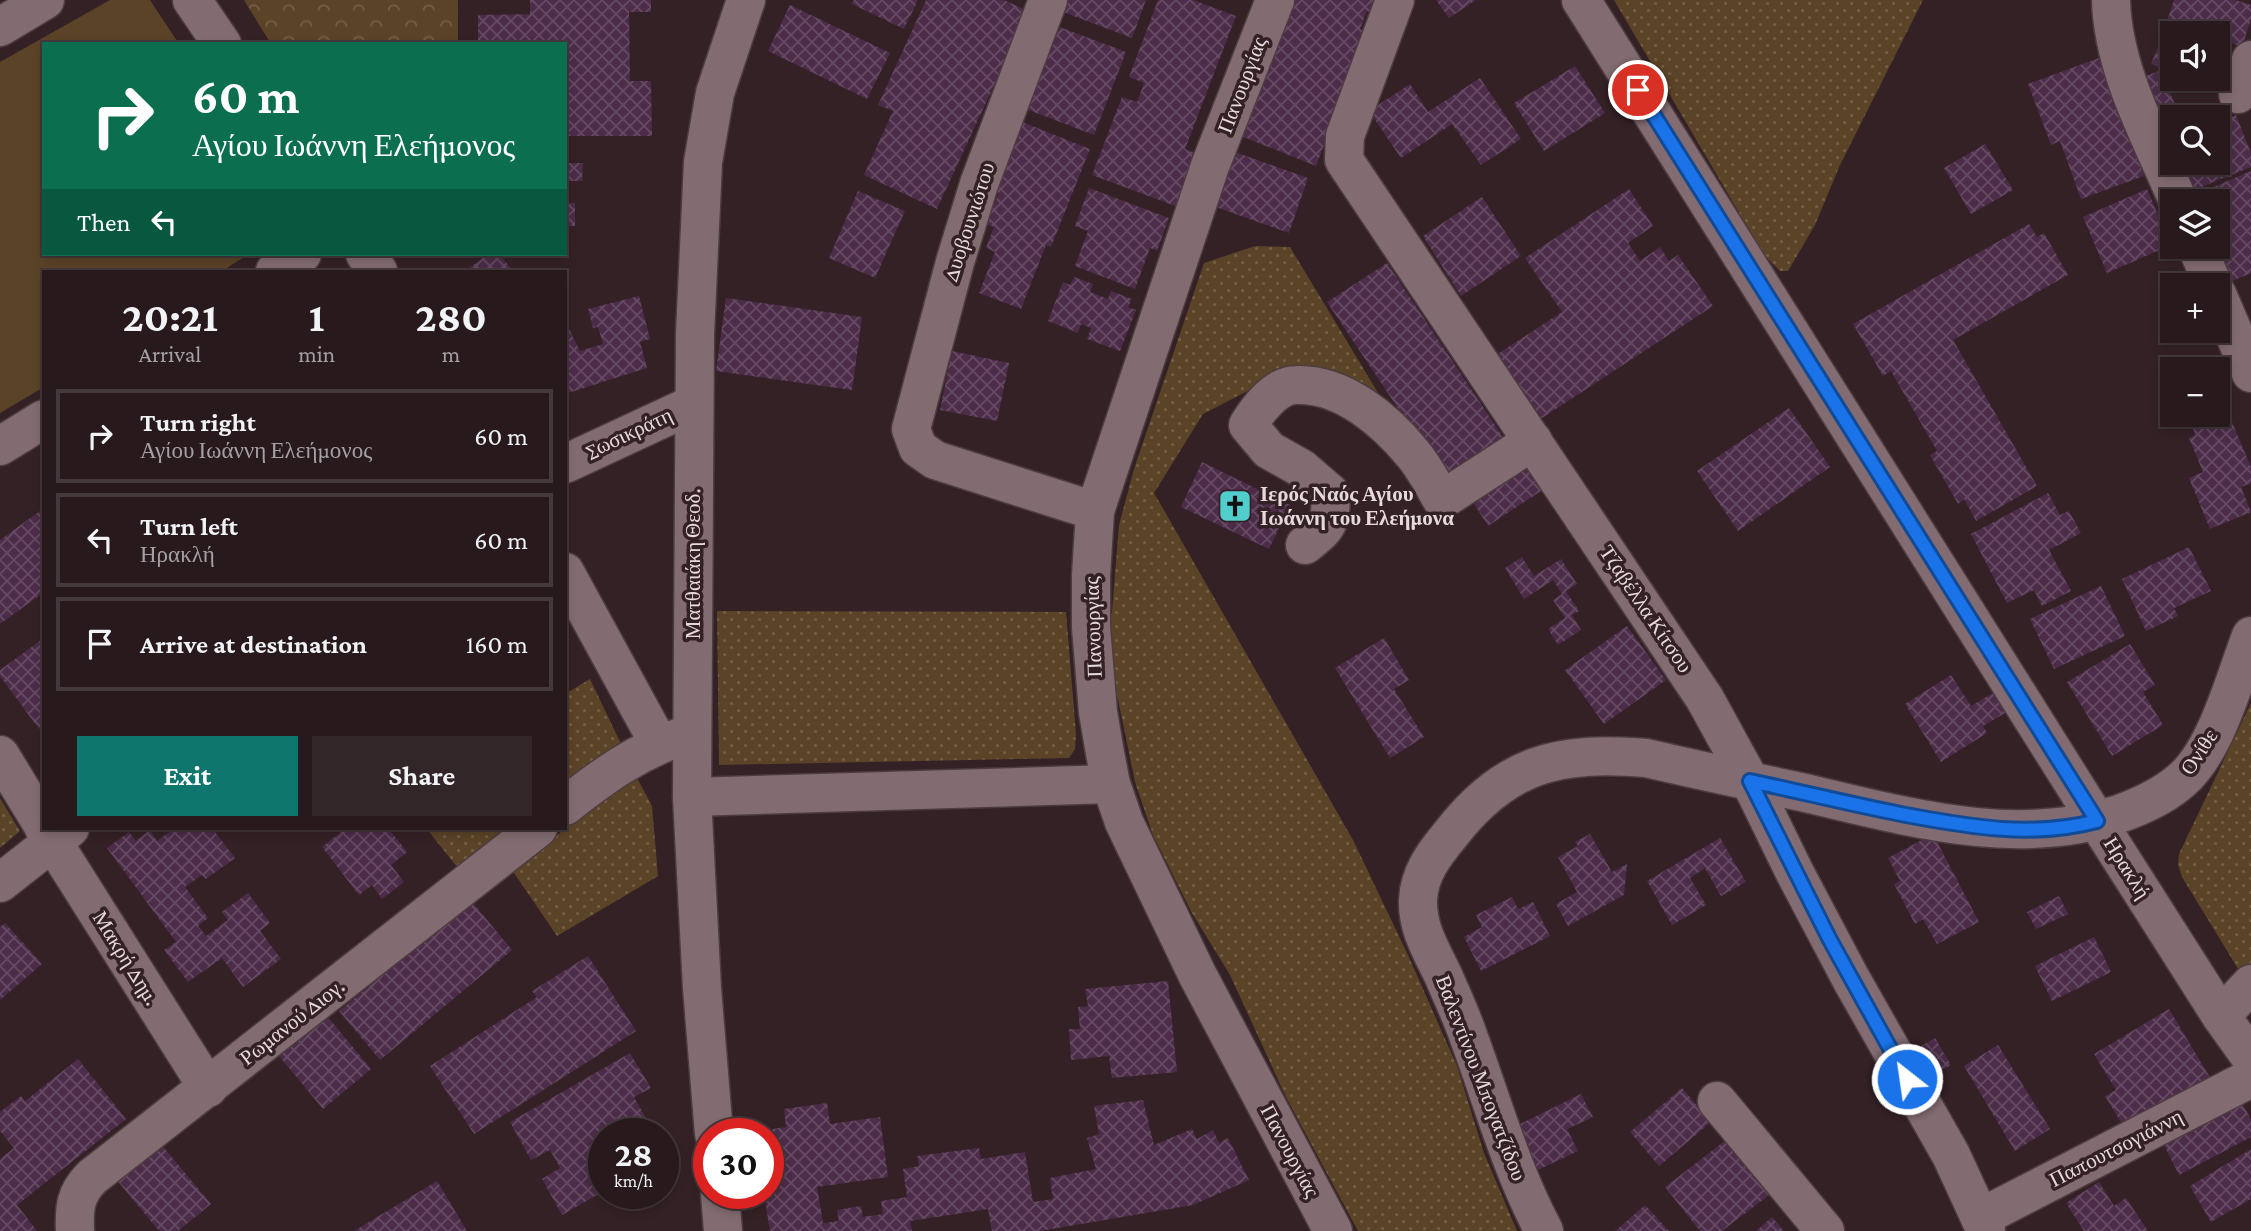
<!DOCTYPE html>
<meta charset="utf-8">
<style>
:root{--surface:#27191c;--page:#332629;--text:#f1f3f6;--muted:#a4a0a3;--line:#43383b;--accent:#0f766e}
body{margin:0;font-family:"Crimson Pro",serif;background:var(--page);color:var(--text);height:100vh;display:flex;flex-direction:column;font-size:26px;white-space:nowrap}
*{box-sizing:border-box;margin:0}
p{font-size:23px;color:var(--muted)}
.icon{flex:none;width:38px;height:38px;fill:none;stroke:currentColor;stroke-width:2;stroke-linecap:round;stroke-linejoin:round}
.map{position:relative;flex:1;overflow:hidden}
.drawer{position:absolute;left:42px;top:270px;width:525px;height:560px;display:flex;flex-direction:column;background:var(--surface);border-radius:0px;box-shadow:0 4px 10px #0003,0 0 0 2px var(--line)}
.drawer>*{flex:none}
.hud{position:absolute;left:42px;top:42px;width:525px;height:214px;border-radius:0px;box-shadow:0 4px 10px #0003,0 0 0 2px var(--line);background:#0b6e4f;color:#fff;overflow:hidden}
.fabs{position:absolute;left:2160px;top:21px;display:grid;gap:14px}
.fabs a{display:grid;place-items:center;width:70px;height:70px;border-radius:0px;background:var(--surface);box-shadow:0 4px 10px #0003,0 0 0 2px var(--line);font-size:35px}
.speed{position:absolute;left:588px;top:1118px;display:flex;gap:14px;font-size:35px;font-weight:700;text-align:center}
.speed>*{display:grid;place-content:center;width:91px;height:91px;border-radius:50%;background:var(--surface);box-shadow:0 4px 10px #0003,0 0 0 2px var(--line);line-height:1}
.speed small{font-size:18px;font-weight:400}
.speed .limit{border:10px solid #d22;background:#fff;color:#111}
.pin{position:absolute;display:grid;place-items:center;width:60px;height:60px;color:#fff;margin:-30px;border:4px solid #fff;border-radius:50%;box-shadow:0 2px 7px #0007}
.me{position:absolute;width:77px;margin:-38px;rotate:330deg;stroke-linejoin:round;filter:drop-shadow(0 0 5px #0008)}
.turn{display:flex;align-items:center;gap:24px;height:147px;padding:0 35px;font-size:32px}
.turn .icon{width:91px;height:91px;stroke-width:2.5}
.turn b{display:block;font-size:49px;line-height:60px}
.then{display:flex;align-items:center;height:66px;padding:0 35px;background:#0003;gap:14px;font-size:26px}
.eta{display:flex;justify-content:space-evenly;align-items:center;height:119px;text-align:center}
.eta b{font-size:42px;font-weight:700;line-height:49px}
.action{display:flex;gap:14px;margin-top:auto;padding:14px 35px}
.action a{flex:1;height:80px;border-radius:0px;background:var(--accent);color:#fff;font-size:28px;font-weight:700;line-height:80px;text-align:center}
.action a+a{background:var(--page);color:var(--text)}
ul{padding:0;list-style:none}
li{display:flex;align-items:center;gap:21px;height:94px;margin:0 14px 10px;padding:0 21px;border:4px solid var(--line);border-radius:0px}
li div{flex:1}
li b{display:block;font-size:26px}
li em{font-style:normal}
.map>svg:first-child{display:block}
.grass{fill:url(#grass-dots)}
.forest{fill:url(#forest-crowns)}
.park{fill:#5b4327}
.building{fill:url(#building-cross-hatch)}
.lines{fill:none;stroke-linecap:round;stroke-linejoin:round}
.minor-casing{stroke:#4c3c40;stroke-width:41}
.minor{stroke:#836c71;stroke-width:38}
.route-casing{stroke:#114b97;stroke-width:18}
.route{stroke:#1a73e8;stroke-width:12}
.labels{text-anchor:middle;dominant-baseline:central;stroke-width:7;stroke-linejoin:round;paint-order:stroke}
.street-label{font-size:21px;fill:#e6d9dc;stroke:#342126}
.poi-label{font-size:21px;font-weight:bold;fill:#e6d9dc;stroke:#342126;text-anchor:start}
</style>
<div class="map">
<svg width="2251" height="1231" viewBox="0 0 2251 1231">
<defs>
<pattern id="grass-dots" width="8" height="8" patternUnits="userSpaceOnUse" patternTransform="scale(1.75)"><rect width="8" height="8" fill="#5b4327"/><path d="M2 2h.1M6 6h.1" fill="none" stroke="#735e46" stroke-width="1.8" stroke-linecap="round"/></pattern>
<pattern id="forest-crowns" width="20" height="18" patternUnits="userSpaceOnUse" patternTransform="scale(1.75)"><rect width="20" height="18" fill="#5b4327"/><path d="M2 6a3 3 0 1 1 6 0M12 15a3 3 0 1 1 6 0" fill="none" stroke="#735e46"/></pattern>
<pattern id="building-cross-hatch" width="8" height="8" patternUnits="userSpaceOnUse" patternTransform="scale(1.75)"><rect width="8" height="8" fill="#4c2c49"/><path d="M0 0l8 8M0 8l8-8" fill="none" stroke="#664a63"/></pattern>
</defs>
<rect width="100%" height="100%" fill="#342126"/>
<g class="grass">
<polygon points="1614,0 1923,0 1840,165 1815,225 1788,271 1780,271 1764,255"/>
<polygon points="1255,246 1290,247 1383,401 1263,383 1203,414 1154,493 1353,840 1408,955 1457,1066 1484,1153 1517,1231 1358,1231 1286,1097 1230,975 1192,913 1153,835 1135,782 1113,675 1106,628 1112,612 1119,525 1134,469 1204,263"/>
<polygon points="717,611 1066,612 1076,734 1075,749 1069,758 719,765"/>
<polygon points="590,679 622,746 565,788 565,694"/>
<polygon points="2251,703 2251,969 2240,972 2182,877 2178,865 2179,854"/>
<polygon points="637,778 652,806 658,876 557,936 512,870 619,787"/>
<polygon points="0,798 20,831 0,848"/>
<polygon points="426,828 510,828 457,867"/>
</g>
<polygon class="forest" points="244,0 458,0 458,44 271,44"/>
<polygon class="park" points="110,0 150,0 179,44 44,44 44,254 249,254 222,271 44,271 44,387 0,413 0,62"/>
<g class="building">
<polygon points="530,0 651,0 651,12 629,12 630,81 651,81 652,136 565,136 565,44 478,44 478,15 530,14"/>
<polygon points="854,0 918,0 904,29 852,4"/>
<polygon points="926,0 1004,0 1028,11 937,209 864,175 893,111 878,105"/>
<polygon points="1068,0 1146,0 1132,38 1063,12"/>
<polygon points="1158,0 1193,0 1236,16 1185,149 1198,154 1178,207 1092,175 1122,97 1137,102 1144,83 1129,77"/>
<polygon points="1295,0 1383,0 1378,15 1367,11 1360,29 1368,32 1316,166 1241,136"/>
<polygon points="1436,0 1476,0 1449,18"/>
<polygon points="2174,0 2235,0 2251,5 2251,19 2242,47 2217,39 2217,33 2197,33 2166,24"/>
<polygon points="790,5 890,53 867,99 768,51"/>
<polygon points="1057,26 1126,52 1094,135 1026,109"/>
<polygon points="2164,32 2172,36 2172,73 2151,64"/>
<polygon points="2217,47 2232,54 2215,93 2184,79 2217,79"/>
<polygon points="2099,58 2144,176 2081,199 2060,141 2051,145 2028,84"/>
<polygon points="1575,66 1605,113 1544,151 1514,103"/>
<polygon points="2161,70 2180,117 2172,117 2172,163 2217,163 2217,123 2236,115 2251,153 2251,167 2184,194 2136,80"/>
<polygon points="1480,78 1521,139 1481,165 1452,124 1401,158 1369,111 1410,84 1428,112"/>
<polygon points="1015,119 1090,149 1051,247 1046,245 1021,309 979,293 995,252 986,248 994,227 986,224 999,193 988,189"/>
<polygon points="1985,144 2013,190 1971,214 1944,168"/>
<polygon points="1232,151 1308,178 1289,233 1213,206"/>
<polygon points="565,163 583,163 582,181 565,181"/>
<polygon points="2251,171 2251,273 2225,284 2217,247 2217,201 2189,201 2188,198"/>
<polygon points="1089,188 1169,218 1157,251 1150,248 1135,289 1075,266 1088,231 1075,226"/>
<polygon points="1629,189 1653,226 1628,243 1640,261 1660,247 1669,261 1678,255 1713,306 1539,420 1490,359 1562,312 1525,258"/>
<polygon points="2147,189 2171,245 2107,273 2083,217"/>
<polygon points="858,191 905,211 875,278 829,258"/>
<polygon points="1482,197 1521,256 1461,296 1423,236"/>
<rect x="565" y="203" width="10" height="23"/>
<polygon points="2029,224 2037,237 2044,233 2068,275 1953,340 2037,486 1976,521 1964,499 1958,504 1930,455 1937,451 1891,371 1883,376 1853,324"/>
<polygon points="488,254 499,254 513,271 470,271 468,269"/>
<polygon points="1387,263 1505,440 1446,480 1327,302"/>
<polygon points="1074,277 1093,284 1090,292 1108,299 1111,291 1132,299 1128,307 1136,310 1120,351 1087,339 1091,328 1081,324 1078,333 1048,321 1063,282 1070,285"/>
<polygon points="639,296 650,339 640,342 647,368 565,394 565,321 580,351 603,344 598,327 593,328 588,309"/>
<polygon points="726,298 862,317 852,390 716,371"/>
<polygon points="952,351 1009,363 997,421 940,410"/>
<polygon points="1789,408 1830,467 1738,531 1697,471"/>
<polygon points="2220,417 2223,426 2232,422 2251,467 2251,483 2241,487 2251,512 2210,529 2189,478 2203,472 2189,438 2195,435 2193,429"/>
<polygon points="1536,457 1553,483 1488,526 1471,499"/>
<polygon points="1202,462 1290,505 1269,549 1181,507"/>
<polygon points="2048,493 2060,515 2069,511 2081,533 2049,550 2071,591 2042,606 2034,590 2007,603 1971,534"/>
<polygon points="44,508 44,592 0,624 0,540"/>
<polygon points="2189,547 2211,591 2174,608 2178,616 2146,631 2122,579"/>
<polygon points="1522,557 1534,576 1561,559 1577,584 1566,591 1579,611 1572,615 1581,630 1558,645 1548,629 1565,618 1553,600 1562,594 1553,580 1524,599 1505,568"/>
<polygon points="2101,586 2125,636 2054,669 2030,619"/>
<polygon points="1627,626 1666,680 1604,724 1565,670"/>
<polygon points="44,638 44,726 39,729 0,676 0,670"/>
<polygon points="1384,638 1409,680 1394,689 1424,737 1390,758 1335,668"/>
<polygon points="2130,644 2155,685 2143,692 2163,725 2112,756 2067,682"/>
<polygon points="1951,675 1971,706 1994,692 2007,712 1983,726 1987,733 1941,762 1905,704"/>
<polygon points="170,828 212,828 235,858 206,879 202,875 185,887 208,918 198,926 206,936 228,920 222,912 248,893 270,923 260,931 281,959 243,987 222,958 188,982 164,950 176,942 107,848 129,832 136,841 150,830 157,841 172,830"/>
<polygon points="346,828 388,828 407,852 391,865 404,882 382,899 372,885 359,895 322,847"/>
<polygon points="1590,834 1612,872 1627,864 1624,895 1568,926 1556,904 1577,892 1558,857 1578,846 1575,842"/>
<polygon points="1933,834 1979,922 1937,944 1923,919 1915,924 1894,884 1900,881 1888,858"/>
<polygon points="1720,838 1746,882 1721,896 1705,868 1690,878 1706,905 1672,925 1647,881"/>
<polygon points="2059,896 2068,914 2036,929 2027,912"/>
<polygon points="1512,897 1518,909 1533,902 1550,936 1481,971 1464,937 1482,927 1476,915"/>
<polygon points="472,902 512,950 380,1060 339,1011"/>
<polygon points="5,923 42,964 0,1000 0,927"/>
<polygon points="2094,937 2111,972 2052,1001 2035,966"/>
<polygon points="588,956 636,1031 474,1134 430,1066 537,997 532,991"/>
<polygon points="1168,981 1177,1072 1112,1078 1109,1056 1071,1060 1069,1029 1080,1029 1078,1007 1088,1006 1085,989"/>
<polygon points="2169,1009 2211,1079 2125,1129 2105,1096 2116,1090 2094,1054"/>
<polygon points="327,1016 371,1069 323,1109 279,1056"/>
<polygon points="1935,1038 1951,1065 1925,1080 1909,1053"/>
<polygon points="1998,1045 2050,1129 2015,1151 1964,1066"/>
<polygon points="630,1053 651,1088 634,1097 655,1134 604,1134 604,1191 562,1215 542,1179 560,1168 550,1150 531,1160 510,1122"/>
<polygon points="78,1059 126,1119 17,1205 37,1231 0,1231 0,1159 14,1148 0,1131 0,1112 21,1096 25,1101"/>
<polygon points="1682,1088 1711,1122 1659,1166 1630,1132"/>
<polygon points="1581,1094 1593,1117 1567,1129 1578,1151 1538,1170 1516,1126"/>
<polygon points="1143,1100 1154,1145 1192,1129 1197,1139 1213,1130 1219,1143 1228,1138 1249,1180 1193,1205 1040,1231 992,1231 988,1209 910,1221 912,1231 770,1231 764,1194 768,1194 768,1134 752,1132 786,1127 784,1109 827,1103 830,1124 880,1117 888,1177 817,1187 823,1223 839,1221 837,1210 861,1206 863,1217 883,1214 881,1201 907,1197 903,1169 919,1166 917,1156 979,1148 981,1159 1025,1152 1033,1202 1053,1199 1050,1178 1096,1169 1087,1138 1099,1134 1094,1106"/>
<polygon points="2241,1100 2251,1120 2251,1137 2179,1175 2162,1141"/>
<polygon points="1726,1140 1769,1195 1722,1231 1700,1231 1665,1187"/>
<polygon points="160,1143 211,1204 178,1231 159,1231 116,1179"/>
<polygon points="2251,1149 2251,1199 2211,1222 2190,1186"/>
<polygon points="437,1181 467,1231 354,1231"/>
<polygon points="2099,1182 2114,1206 2126,1198 2148,1231 2084,1231 2066,1203"/>
<polygon points="1645,1205 1669,1231 1615,1231"/>
<polygon points="1772,1217 1784,1231 1756,1231"/>
</g>
<g class="lines">
<defs>
<g id="minor">
<polyline points="192,0 222,44"/>
<polyline points="1048,0 979,184 955,262 911,429 918,448 935,460 1095,511"/>
<polyline points="1275,0 1210,166 1095,511 1091,576 1091,627 1098,712 1105,753 1111,784 1124,822 1197,974 1333,1231"/>
<polyline points="1395,0 1345,136 1344,160 1705,699 1750,781 1794,871 1851,979 1951,1155 1986,1231"/>
<polyline points="1581,0 2097,821 2221,1016 2251,1058"/>
<path d="M2111,0C2113,71 2151,137 2178,201"/>
<polyline points="0,27 45,0"/>
<polyline points="2238,94 2251,60"/>
<polyline points="2197,247 2213,285"/>
<polyline points="365,254 378,271"/>
<polyline points="275,271 302,254"/>
<polyline points="2217,294 2251,373"/>
<polyline points="0,446 44,419"/>
<polyline points="565,464 694,404"/>
<path d="M1305,545C1328,527 1332,523 1330,493L1301,468L1269,450L1248,425C1258,409 1276,385 1296,385C1343,383 1386,421 1413,454C1425,468 1433,485 1442,500L1533,441"/>
<polyline points="565,572 659,744"/>
<polyline points="0,755 44,827"/>
<polyline points="692,797 1111,784"/>
<path d="M565,806C602,777 637,751 683,736"/>
<polyline points="44,828 208,1088"/>
<polyline points="0,883 70,828"/>
<polyline points="2221,1016 2251,984"/>
<polyline points="1717,1101 1825,1231"/>
<polyline points="714,1134 702,988 692,797 695,334 703,162 715,93 746,0"/>
<polyline points="720,1194 723,1231"/>
<polyline points="1980,1218 2251,1078"/>
<path d="M75,1231C74,1208 75,1194 92,1177L538,828"/>
<path d="M1544,1231C1511,1169 1493,1103 1469,1038C1462,1017 1452,996 1443,975C1431,950 1417,928 1418,900C1419,874 1434,854 1450,835C1505,763 1559,751 1646,758C1698,770 1749,781 1801,792C1904,816 2015,849 2119,814C2144,805 2168,794 2187,775C2218,743 2235,678 2251,636"/>
</g>
</defs>
<use href="#minor" class="minor-casing"/>
<use href="#minor" class="minor"/>
</g>
<g class="lines">
<defs>
<path id="route" d="M1638,90L2097,821C2033,838 1970,827 1906,815C1854,805 1802,792 1750,781L1830,940L1907,1079"/>
</defs>
<use href="#route" class="route-casing"/>
<use href="#route" class="route"/>
</g>
<defs>
<symbol id="church-square" viewBox="-11 -11 22 22"><rect x="-9" y="-9" width="18" height="18" rx="4" fill="#52cdce" stroke="#342126"/><path d="M-1.2-6h2.4v3.5h3.3v2.4h-3.3V6h-2.4V-.1h-3.3v-2.4h3.3Z" fill="#111"/></symbol>
</defs>
<g fill-rule="evenodd">
<use href="#church-square" x="1216" y="487" width="38" height="38"/>
</g>
<g class="labels">
<g class="street-label">
<text transform="translate(1242 85) rotate(-69)">Πανουργίας</text>
<text transform="translate(969 222) rotate(-72)">Δυοβουνιώτου</text>
<text transform="translate(629 433) rotate(-25)">Σωσικράτη</text>
<text transform="translate(693 564) rotate(-90)">Ματθαιάκη Θεοδ.</text>
<text transform="translate(1646 609) rotate(56)">Τζαβέλλα Κίτσου</text>
<text transform="translate(1093 627) rotate(-92)">Πανουργίας</text>
<text transform="translate(2199 752) rotate(-57)">Ονίθε</text>
<text transform="translate(2127 868) rotate(58)">Ηρακλή</text>
<text transform="translate(126 958) rotate(58)">Μακρή Δημ.</text>
<text transform="translate(292 1022) rotate(-38)">Ρωμανού Διογ.</text>
<text transform="translate(1481 1078) rotate(69)">Βαλεντίνου Μπογατζίδου</text>
<text transform="translate(2116 1148) rotate(-27)">Παπουτσογιάννη</text>
<text transform="translate(1290 1151) rotate(62)">Πανουργίας</text>
</g>
<g class="poi-label">
<text x="1260" y="494">Ιερός Ναός Αγίου<tspan x="1260" dy="24">Ιωάννη του Ελεήμονα</tspan></text>
</g>
</g>
</svg>
<div class="fabs">
<a><svg class="icon" aria-label="sound" viewBox="0 0 24 24"><path d="M4 9h4l5-4v14l-5-4H4zM17 9q2 3 0 6"/></svg></a>
<a><svg class="icon" aria-label="search" viewBox="0 0 24 24"><circle cx="10" cy="10" r="6"/><path d="M15 15l6 6"/></svg></a>
<a><svg class="icon" aria-label="layers" viewBox="0 0 24 24"><path d="M12 4l9 5-9 5-9-5zM3 14l9 5 9-5"/></svg></a>
<a>+</a>
<a>−</a>
</div>
<div class="speed"><div>28<small>km/h</small></div><div class="limit">30</div></div>
<div class="pin" style="left:1638px;top:90px;background:#d93025"><svg class="icon" aria-label="arrive" viewBox="0 0 24 24"><path d="M6 21V4h12l-3 4 3 4H6"/></svg></div>
<svg class="me" style="left:1907px;top:1079px" viewBox="-20 -20 40 40"><circle r="17" fill="#1a73e8" stroke="#fff" stroke-width="3"/><path d="M0-11L8 9 0 5-8 9z" fill="#fff"/></svg>
<div class="hud">
<div class="turn"><svg class="icon" aria-label="right" viewBox="0 0 24 24"><path d="M7 20v-9h11M14 6l5 5-5 5"/></svg><div><b>60 m</b>Αγίου Ιωάννη Ελεήμονος</div></div>
<div class="then">Then<svg class="icon" aria-label="left" viewBox="0 0 24 24"><path d="M17 20v-9H6M10 6l-5 5 5 5"/></svg></div>
</div>
<section class="drawer">
<div class="eta">
<div><b>20:21</b><p>Arrival</p></div>
<div><b>1</b><p>min</p></div>
<div><b>280</b><p>m</p></div>
</div>
<ul>
<li><svg class="icon" aria-label="right" viewBox="0 0 24 24"><path d="M7 20v-9h11M14 6l5 5-5 5"/></svg><div><b>Turn right</b><p>Αγίου Ιωάννη Ελεήμονος</p></div><em>60 m</em></li>
<li><svg class="icon" aria-label="left" viewBox="0 0 24 24"><path d="M17 20v-9H6M10 6l-5 5 5 5"/></svg><div><b>Turn left</b><p>Ηρακλή</p></div><em>60 m</em></li>
<li><svg class="icon" aria-label="arrive" viewBox="0 0 24 24"><path d="M6 21V4h12l-3 4 3 4H6"/></svg><div><b>Arrive at destination</b></div><em>160 m</em></li>
</ul>
<div class="action"><a>Exit</a><a>Share</a></div>
</section>
</div>
